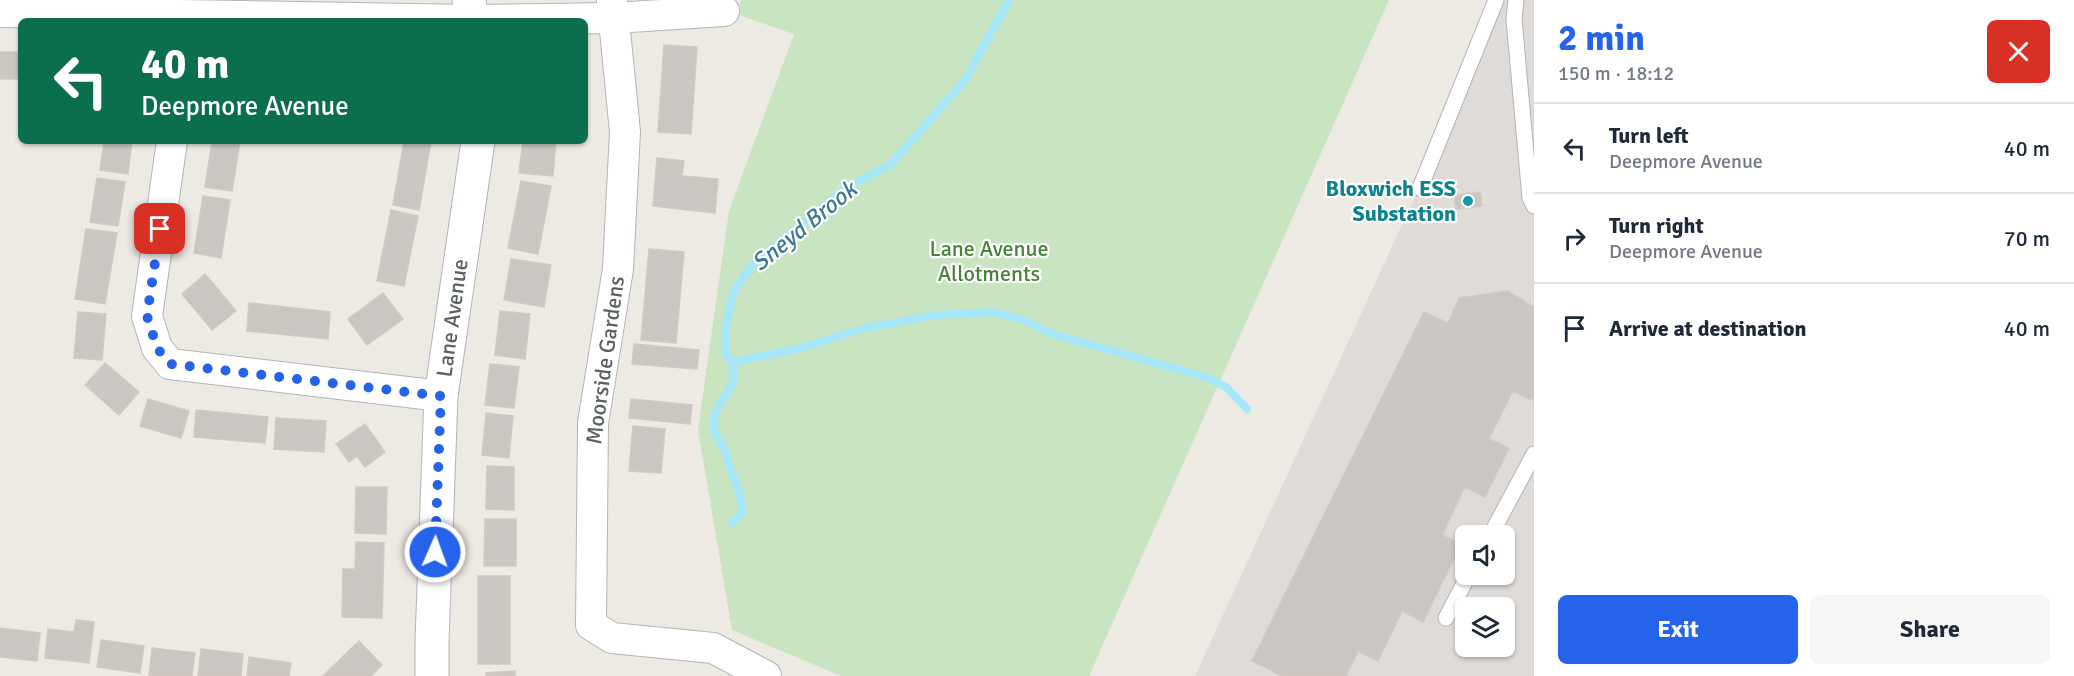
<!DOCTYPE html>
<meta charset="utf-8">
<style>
:root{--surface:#fff;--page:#f6f6f7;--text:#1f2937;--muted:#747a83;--line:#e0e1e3;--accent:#2563eb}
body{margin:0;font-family:Signika,sans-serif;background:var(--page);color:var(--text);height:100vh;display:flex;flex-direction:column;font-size:22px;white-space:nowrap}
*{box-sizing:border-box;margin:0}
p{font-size:20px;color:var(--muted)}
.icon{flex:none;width:33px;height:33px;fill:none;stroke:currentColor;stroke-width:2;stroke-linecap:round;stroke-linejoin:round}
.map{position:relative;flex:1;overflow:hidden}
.side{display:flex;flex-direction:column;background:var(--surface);width:540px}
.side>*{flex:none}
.guide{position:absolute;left:18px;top:18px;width:570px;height:126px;border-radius:9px;box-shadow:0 2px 4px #0004;background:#0b6e4f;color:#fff;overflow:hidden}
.tools{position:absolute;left:1455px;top:525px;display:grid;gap:12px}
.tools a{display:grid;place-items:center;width:60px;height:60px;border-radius:9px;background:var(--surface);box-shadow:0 2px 4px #0004;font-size:30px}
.pin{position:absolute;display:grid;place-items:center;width:51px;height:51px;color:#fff;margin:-26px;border-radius:12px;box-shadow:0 3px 9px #0006}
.me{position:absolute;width:66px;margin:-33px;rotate:2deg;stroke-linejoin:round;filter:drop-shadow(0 0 4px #0008)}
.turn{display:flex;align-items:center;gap:21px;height:126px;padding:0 24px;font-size:27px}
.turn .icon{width:78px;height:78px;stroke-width:2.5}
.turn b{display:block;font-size:42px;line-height:51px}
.round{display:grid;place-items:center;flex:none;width:63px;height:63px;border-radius:9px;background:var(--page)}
.overview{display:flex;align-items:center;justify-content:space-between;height:102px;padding:0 24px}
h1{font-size:36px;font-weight:800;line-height:45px;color:var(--accent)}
.primary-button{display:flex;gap:12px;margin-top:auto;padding:12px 24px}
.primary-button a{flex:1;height:69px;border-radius:9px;background:var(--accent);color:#fff;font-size:24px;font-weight:800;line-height:69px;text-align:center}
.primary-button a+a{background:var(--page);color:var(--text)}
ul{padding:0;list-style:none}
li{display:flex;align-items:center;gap:18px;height:90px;padding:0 24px;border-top:2px solid var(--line)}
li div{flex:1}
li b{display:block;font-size:22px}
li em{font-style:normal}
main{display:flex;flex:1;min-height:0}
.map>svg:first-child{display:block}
.industrial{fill:#dfdbd8;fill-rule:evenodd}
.green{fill:#c8e4c1}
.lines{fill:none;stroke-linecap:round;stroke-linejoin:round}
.stream{stroke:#a6e8fa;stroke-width:8}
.building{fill:#cac6c2;stroke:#d2c9c2;stroke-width:1.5}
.lane-casing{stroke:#b1b5b8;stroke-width:17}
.street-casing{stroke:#b1b5b8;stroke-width:32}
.secondary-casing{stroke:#b0b5b8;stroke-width:35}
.lane{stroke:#fff;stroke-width:15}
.street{stroke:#fff;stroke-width:30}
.secondary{stroke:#fff;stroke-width:33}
.route{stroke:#2563eb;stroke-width:10;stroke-dasharray:0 18}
.culture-dot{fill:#0f9aa8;stroke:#fff;stroke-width:2}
.labels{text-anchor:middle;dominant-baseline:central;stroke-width:4.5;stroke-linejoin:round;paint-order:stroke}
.culture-label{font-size:22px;font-weight:bold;fill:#0d838f;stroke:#fff;text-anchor:end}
.park-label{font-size:22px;fill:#46843a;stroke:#fff}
.street-label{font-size:22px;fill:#5b6163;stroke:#fff}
.water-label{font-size:24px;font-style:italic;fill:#3c7892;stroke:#fff}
</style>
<main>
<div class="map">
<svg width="1534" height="676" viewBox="0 0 1534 676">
<rect width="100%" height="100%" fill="#ede9e3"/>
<path class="industrial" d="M1505,0H1534V676H1195ZM1466,536H1504V574H1466ZM1466,608H1504V646H1466Z"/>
<polygon class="green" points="741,0 1389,0 1089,676 841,676 732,630 698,430 729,211 794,34 739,15"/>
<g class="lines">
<g class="stream">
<polyline points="733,362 797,349 865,328 935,315 993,312 1021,319 1052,334 1206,377 1226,387 1247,409"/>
<path d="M732,523L742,513C742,496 736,484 730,468C728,462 727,456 725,450C722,444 715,436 714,429C709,398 752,385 725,352L726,325L733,293L751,266L844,189L890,165L965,80L1009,0"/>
</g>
</g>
<g class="building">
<polygon points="664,45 697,47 691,134 658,132"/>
<rect x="0" y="52" width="21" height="27"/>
<polygon points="104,141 132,141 128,174 100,170"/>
<polygon points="212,141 240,141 232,191 205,187"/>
<polygon points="404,141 431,141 419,210 393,205"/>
<polygon points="523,141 556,141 553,176 519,173"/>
<polygon points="657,158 684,161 682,176 718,179 715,213 653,206"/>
<polygon points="97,178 125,182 118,226 90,222"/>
<polygon points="521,181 551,186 538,254 508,248"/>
<polygon points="1480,192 1482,206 1456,209 1454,195"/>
<polygon points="203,196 230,200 221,258 194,253"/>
<polygon points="391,210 418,216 404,286 377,281"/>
<polygon points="86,229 117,233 105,304 75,299"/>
<polygon points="649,249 684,252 676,343 641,340"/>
<polygon points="511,259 551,265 544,307 504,300"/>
<polygon points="205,274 236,311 212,330 182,294"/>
<polygon points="1507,291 1534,307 1534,396 1532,400 1513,391 1489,439 1509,448 1485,497 1465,487 1442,535 1461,544 1423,622 1402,611 1378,661 1358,651 1346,676 1282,676 1252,661 1424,312 1448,323 1459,298"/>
<polygon points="383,293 403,319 367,345 348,319"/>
<polygon points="249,303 330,312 328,339 247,331"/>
<polygon points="500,311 530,314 525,359 495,355"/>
<polygon points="78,312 106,314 102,360 74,358"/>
<polygon points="634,344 699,350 697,369 632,364"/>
<polygon points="105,363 139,392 119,415 85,385"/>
<polygon points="490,364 519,367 514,408 485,405"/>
<polygon points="148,399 189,411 181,438 140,426"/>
<polygon points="631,399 692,405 690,424 629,418"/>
<polygon points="196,410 268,417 265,443 194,437"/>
<polygon points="486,413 513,416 509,458 482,455"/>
<polygon points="276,418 326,421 324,452 274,449"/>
<polygon points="365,424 385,452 365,467 357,456 349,462 336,444"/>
<polygon points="633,426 665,429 661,473 629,471"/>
<polygon points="487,466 514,467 514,510 486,509"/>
<polygon points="356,487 387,487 386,534 355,533"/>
<polygon points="485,519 516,519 516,566 484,566"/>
<polygon points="356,542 384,543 382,618 342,617 343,569 355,569"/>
<rect x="478" y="576" width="32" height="88"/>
<polygon points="76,620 94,622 89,663 45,658 48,629 74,632"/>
<polygon points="0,628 40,633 37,661 0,657"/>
<polygon points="101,640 144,646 140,673 97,667"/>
<polygon points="359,641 382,665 371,676 323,676"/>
<polygon points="152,648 195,653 192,676 149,676"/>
<polygon points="201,649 243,654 241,676 198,676"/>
<polygon points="249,657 291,663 289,676 247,676"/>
<polygon points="515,671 515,676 486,676 486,673"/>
</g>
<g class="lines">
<defs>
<g id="lane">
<polyline points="1516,0 1514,19 1530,198 1534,206"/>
<polyline points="1420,188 1496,0"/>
<polyline points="1490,536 1534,454"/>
<polyline points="1446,618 1469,574"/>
</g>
<g id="street">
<polyline points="612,0 625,132 618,269 593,423 591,625 612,638 713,648 766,676"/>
<polyline points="0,12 472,20 614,18 724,11"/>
<polyline points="172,141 147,316 157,348 170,364 441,396"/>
</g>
<g id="secondary">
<polyline points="469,0 472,21"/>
<polyline points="432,676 432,641 441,396 478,141"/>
</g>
</defs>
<use href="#lane" class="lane-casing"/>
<use href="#street" class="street-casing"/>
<use href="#secondary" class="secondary-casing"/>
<use href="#lane" class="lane"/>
<use href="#street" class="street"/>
<use href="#secondary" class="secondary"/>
</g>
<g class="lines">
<polyline class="route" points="160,229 147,316 157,348 170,364 441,396 435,552"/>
</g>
<circle class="culture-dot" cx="1468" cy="201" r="6"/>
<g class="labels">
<g class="culture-label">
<text x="1456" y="188">Bloxwich ESS<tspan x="1456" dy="25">Substation</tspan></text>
</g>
<g class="park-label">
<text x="989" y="248">Lane Avenue<tspan x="989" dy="25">Allotments</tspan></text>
</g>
<g class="street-label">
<text transform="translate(452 318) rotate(-82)">Lane Avenue</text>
<text transform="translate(605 360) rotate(-82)">Moorside Gardens</text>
</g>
<g class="water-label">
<text transform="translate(804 226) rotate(-39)">Sneyd Brook</text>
</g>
</g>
</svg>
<div class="tools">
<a><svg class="icon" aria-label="sound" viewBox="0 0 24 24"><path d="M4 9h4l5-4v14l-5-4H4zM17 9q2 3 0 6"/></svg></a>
<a><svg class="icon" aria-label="layers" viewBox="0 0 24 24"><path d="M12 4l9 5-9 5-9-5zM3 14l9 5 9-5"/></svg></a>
</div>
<div class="pin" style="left:160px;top:229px;background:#d93025"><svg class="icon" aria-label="arrive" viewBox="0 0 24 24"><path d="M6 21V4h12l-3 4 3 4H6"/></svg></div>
<svg class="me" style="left:435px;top:552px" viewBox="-20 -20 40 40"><circle r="17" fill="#2563eb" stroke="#fff" stroke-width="3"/><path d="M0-11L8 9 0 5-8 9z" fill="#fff"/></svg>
<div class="guide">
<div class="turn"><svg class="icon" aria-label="left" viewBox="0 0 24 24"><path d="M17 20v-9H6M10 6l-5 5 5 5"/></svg><div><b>40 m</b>Deepmore Avenue</div></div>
</div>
</div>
<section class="side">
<div class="overview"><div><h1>2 min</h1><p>150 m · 18:12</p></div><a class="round" style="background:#d93025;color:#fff"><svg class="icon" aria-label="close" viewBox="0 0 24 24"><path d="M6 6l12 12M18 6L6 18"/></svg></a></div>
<ul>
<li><svg class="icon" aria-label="left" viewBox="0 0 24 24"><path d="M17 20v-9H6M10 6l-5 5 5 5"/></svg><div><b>Turn left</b><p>Deepmore Avenue</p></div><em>40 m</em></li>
<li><svg class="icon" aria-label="right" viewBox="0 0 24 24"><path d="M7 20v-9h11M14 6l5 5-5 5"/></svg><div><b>Turn right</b><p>Deepmore Avenue</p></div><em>70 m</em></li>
<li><svg class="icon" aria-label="arrive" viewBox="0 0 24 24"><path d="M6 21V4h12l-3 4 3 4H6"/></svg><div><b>Arrive at destination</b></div><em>40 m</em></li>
</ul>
<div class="primary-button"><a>Exit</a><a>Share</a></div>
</section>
</main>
